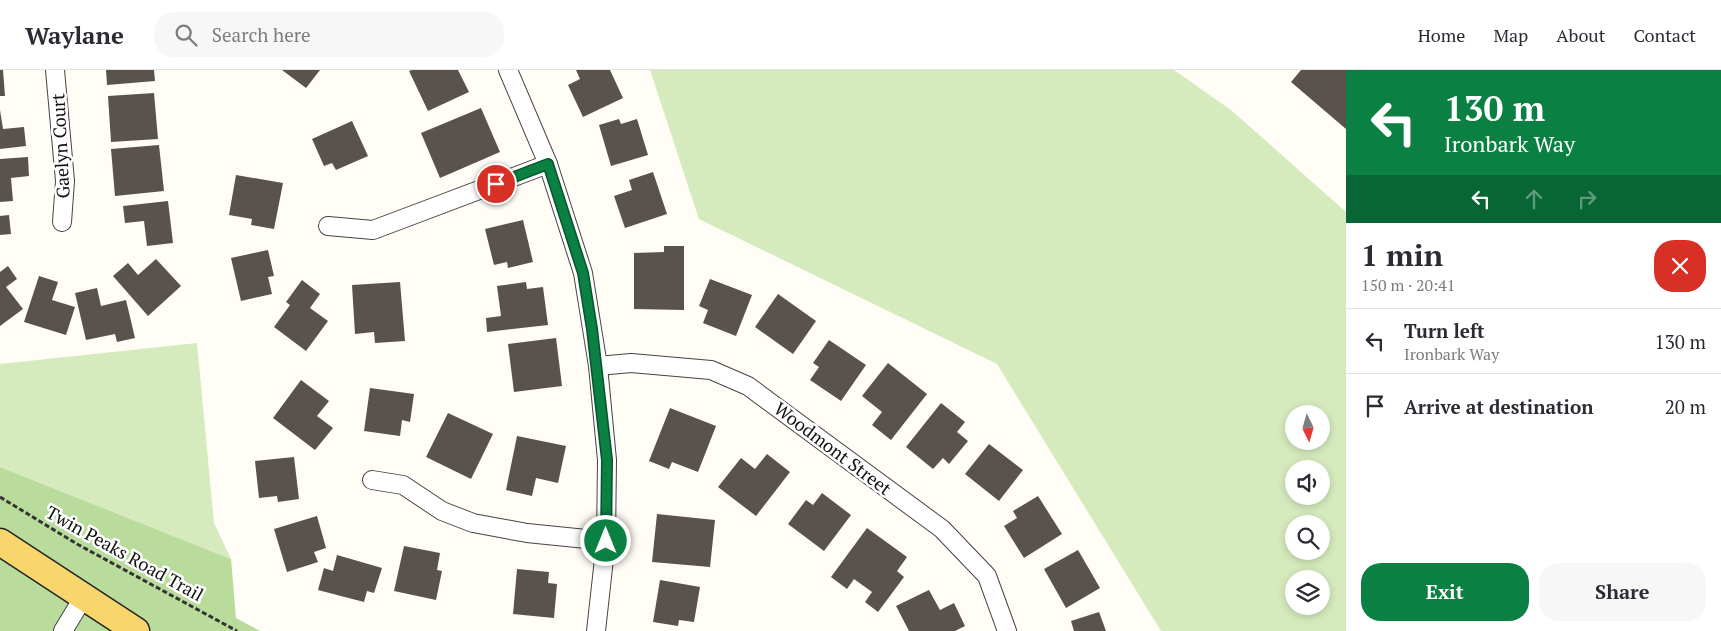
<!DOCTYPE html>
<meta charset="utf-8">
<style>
:root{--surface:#fff;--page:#f7f7f7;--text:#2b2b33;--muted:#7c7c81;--line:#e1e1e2;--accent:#0b8043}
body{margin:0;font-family:"PT Serif",serif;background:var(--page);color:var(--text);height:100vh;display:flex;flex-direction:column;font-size:19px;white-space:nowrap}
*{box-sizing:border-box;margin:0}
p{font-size:16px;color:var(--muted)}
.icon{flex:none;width:28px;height:28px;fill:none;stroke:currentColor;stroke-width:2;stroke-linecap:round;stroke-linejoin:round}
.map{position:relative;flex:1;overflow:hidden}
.drawer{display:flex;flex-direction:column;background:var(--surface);width:375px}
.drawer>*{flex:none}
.top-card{background:#0b8043;color:#fff;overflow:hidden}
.needle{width:32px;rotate:175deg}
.buttons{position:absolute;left:1285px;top:335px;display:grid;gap:10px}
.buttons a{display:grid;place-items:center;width:45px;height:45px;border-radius:50%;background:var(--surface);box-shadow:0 2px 8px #0003;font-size:25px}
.pin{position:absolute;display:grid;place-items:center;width:42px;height:42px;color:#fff;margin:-21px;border:2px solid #fff;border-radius:50%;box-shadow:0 1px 5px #0007}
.me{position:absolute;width:55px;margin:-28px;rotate:0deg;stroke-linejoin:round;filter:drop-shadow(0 0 4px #0008)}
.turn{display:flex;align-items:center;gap:18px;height:105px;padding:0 15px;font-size:22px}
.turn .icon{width:65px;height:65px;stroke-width:2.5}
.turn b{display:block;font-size:35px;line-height:42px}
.lanes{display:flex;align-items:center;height:48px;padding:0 15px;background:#0003;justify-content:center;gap:25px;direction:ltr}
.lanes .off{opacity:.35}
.round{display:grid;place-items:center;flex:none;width:52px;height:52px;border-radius:20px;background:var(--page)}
.headline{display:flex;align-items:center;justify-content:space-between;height:85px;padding:0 15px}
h1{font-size:30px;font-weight:800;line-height:38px}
.cta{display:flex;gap:10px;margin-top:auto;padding:10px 15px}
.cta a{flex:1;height:58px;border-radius:20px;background:var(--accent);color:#fff;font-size:20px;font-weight:800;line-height:58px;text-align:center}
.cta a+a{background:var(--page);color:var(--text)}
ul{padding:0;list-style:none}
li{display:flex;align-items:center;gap:15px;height:65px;padding:0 15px;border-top:1px solid var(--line)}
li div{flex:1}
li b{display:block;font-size:19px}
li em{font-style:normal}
header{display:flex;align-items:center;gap:30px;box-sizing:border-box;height:70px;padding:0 25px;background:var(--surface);border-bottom:1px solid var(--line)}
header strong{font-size:24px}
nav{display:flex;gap:28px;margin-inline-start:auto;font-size:18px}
.search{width:350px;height:45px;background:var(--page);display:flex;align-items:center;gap:12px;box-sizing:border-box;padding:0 18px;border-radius:20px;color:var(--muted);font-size:19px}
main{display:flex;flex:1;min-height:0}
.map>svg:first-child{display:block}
.green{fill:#d5ebbd;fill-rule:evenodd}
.forest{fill:#b9dc9c}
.building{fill:#5a524d}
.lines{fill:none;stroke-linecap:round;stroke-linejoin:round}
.street-casing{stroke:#444;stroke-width:20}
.primary-casing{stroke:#222;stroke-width:29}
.path{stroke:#333;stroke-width:3;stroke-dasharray:5 2.5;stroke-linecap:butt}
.street{stroke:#fff;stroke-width:18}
.primary{stroke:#f9d66b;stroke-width:26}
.route-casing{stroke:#07532c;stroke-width:12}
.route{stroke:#0b8043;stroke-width:9}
.labels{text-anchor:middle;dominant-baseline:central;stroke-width:5;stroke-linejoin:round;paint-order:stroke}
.street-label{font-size:18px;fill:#111;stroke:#fff}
</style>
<header>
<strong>Waylane</strong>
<div class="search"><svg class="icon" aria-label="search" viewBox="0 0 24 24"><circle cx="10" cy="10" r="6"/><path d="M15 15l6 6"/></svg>Search here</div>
<nav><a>Home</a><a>Map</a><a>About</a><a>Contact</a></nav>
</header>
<main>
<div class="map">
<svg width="1346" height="561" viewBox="0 0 1346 561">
<rect width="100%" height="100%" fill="#fffdf5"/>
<g class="green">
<path d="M650,0H1174L1231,40L1346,142V561H1161L997,294L699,149ZM1294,344H1321V371H1294ZM1294,399H1321V426H1294ZM1294,454H1321V481H1294ZM1294,509H1321V536H1294Z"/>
<polygon points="197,273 214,453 231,489 0,397 0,294"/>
</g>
<polygon class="forest" points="0,397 231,489 236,548 260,561 0,561"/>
<g class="building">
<polygon points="0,0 3,0 5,26 0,26"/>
<polygon points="106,0 154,0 155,11 107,15"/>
<polygon points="282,0 320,0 306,18"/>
<polygon points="412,0 458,0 469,22 428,41 409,1"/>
<polygon points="576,0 610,0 623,28 583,47 568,15 580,9"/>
<polygon points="1301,0 1346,0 1346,59 1291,12"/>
<polygon points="154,23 158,69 111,72 108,26"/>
<polygon points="481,38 500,82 440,108 421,63"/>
<polygon points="0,40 3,59 24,57 26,76 0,79"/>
<polygon points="619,49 621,54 637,49 648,85 611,96 599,55"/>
<polygon points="352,51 368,86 336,100 332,93 324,96 312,69"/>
<polygon points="159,75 164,121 115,126 111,79"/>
<polygon points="28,87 29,106 11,108 13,131 0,132 0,89"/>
<polygon points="653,102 667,144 625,158 614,126 632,120 629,110"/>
<polygon points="236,105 283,113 274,159 251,155 252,149 229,145"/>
<polygon points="168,131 173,173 147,176 144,151 125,153 123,136"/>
<polygon points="9,145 11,164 0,165 0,146"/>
<polygon points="523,150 533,192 508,198 507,192 494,195 485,159"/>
<polygon points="664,176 684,176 684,240 634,239 634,183 664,182"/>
<polygon points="268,180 274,206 268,207 272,224 241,231 231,188"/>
<polygon points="156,189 181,216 148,246 113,206 128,193 138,205"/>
<polygon points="8,196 17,209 6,217 23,239 0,256 0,202"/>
<polygon points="39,206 58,212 52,230 75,237 66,265 24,252"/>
<polygon points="710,209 752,225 736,266 703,253 708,240 699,236"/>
<polygon points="302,210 320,224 310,238 328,251 306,281 274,257 290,235 286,232"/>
<polygon points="400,212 405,271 375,273 374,262 355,264 352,215"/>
<polygon points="526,212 527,219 543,217 548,255 487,262 486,248 501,246 497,216"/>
<polygon points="97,218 101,236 126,230 135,268 117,272 115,264 86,270 75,223"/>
<polygon points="778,224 816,251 793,284 755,257"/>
<polygon points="556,268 562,316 514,322 508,274"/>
<polygon points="829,270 866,295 841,331 810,310 819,297 813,293"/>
<polygon points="888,293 927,324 891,370 872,355 882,342 862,326"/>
<polygon points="301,310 329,331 317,346 333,358 315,380 273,348"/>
<polygon points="370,318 414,324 410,352 402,350 400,366 364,361"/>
<polygon points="941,333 965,352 957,362 968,371 949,394 943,388 933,399 906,377"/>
<polygon points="670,338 716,356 698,402 672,392 669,399 649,391"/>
<polygon points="448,343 493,364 471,409 426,387"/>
<polygon points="517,366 566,376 558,413 536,408 532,426 506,420"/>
<polygon points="989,374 1023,400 999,431 965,404"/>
<polygon points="767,384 790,402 756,446 718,417 741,388 755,399"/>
<polygon points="294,387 299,429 278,432 277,426 259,428 255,391"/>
<polygon points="822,423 851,445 824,481 788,454 806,430 813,435"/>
<polygon points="1038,426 1062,464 1024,488 1004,456 1017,448 1013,441"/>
<polygon points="657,444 715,450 710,497 652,492"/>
<polygon points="317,446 326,478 314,482 318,492 287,502 274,459"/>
<polygon points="867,458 907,487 897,501 904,507 878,542 865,532 872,522 854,509 847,519 831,507"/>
<polygon points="404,476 440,483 437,500 442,501 436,530 394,521"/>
<polygon points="1078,480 1100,518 1066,538 1044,499"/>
<polygon points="337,485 382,498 374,523 367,521 364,532 318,520 324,498 333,501"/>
<polygon points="517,499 549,502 548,513 557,514 554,548 513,544"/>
<polygon points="660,510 700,517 694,552 679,550 678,556 653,552"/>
<polygon points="929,520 940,540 954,533 965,556 955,561 909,561 896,536"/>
<polygon points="1099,542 1106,561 1074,561 1071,551"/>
</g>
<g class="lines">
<defs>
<g id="street">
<polyline points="55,0 65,111 62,152"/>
<polyline points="508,0 548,94 583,203 598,296 607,390 606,471 596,561"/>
<polyline points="328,156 373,160 548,94"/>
<polyline points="598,296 631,293 711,300 748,316 942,459 987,506 1007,561"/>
<polyline points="372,410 403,415 442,441 473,453 527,463 606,471"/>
<polyline points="63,561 83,528"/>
</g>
<polyline id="primary" points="0,472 136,561"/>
</defs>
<use href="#street" class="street-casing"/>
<use href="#primary" class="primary-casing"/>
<polyline class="path" points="0,427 77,474 237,561"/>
<use href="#street" class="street"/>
<use href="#primary" class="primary"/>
</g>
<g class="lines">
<defs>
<polyline id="route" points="496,114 548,94 583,203 592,259 607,390 606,471"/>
</defs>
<use href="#route" class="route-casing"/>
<use href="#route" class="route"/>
</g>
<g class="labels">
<g class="street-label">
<text transform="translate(60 76) rotate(-93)">Gaelyn Court</text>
<text transform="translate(833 378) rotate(37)">Woodmont Street</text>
<text transform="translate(125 483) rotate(29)">Twin Peaks Road Trail</text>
</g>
</g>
</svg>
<div class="buttons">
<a><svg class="needle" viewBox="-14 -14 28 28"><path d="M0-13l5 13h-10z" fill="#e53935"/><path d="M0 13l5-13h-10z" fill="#7c7c81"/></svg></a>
<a><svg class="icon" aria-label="sound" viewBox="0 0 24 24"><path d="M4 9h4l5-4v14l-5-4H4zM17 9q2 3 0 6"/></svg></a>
<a><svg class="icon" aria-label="search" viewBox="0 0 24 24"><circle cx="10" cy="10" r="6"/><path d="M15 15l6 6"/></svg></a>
<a><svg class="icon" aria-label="layers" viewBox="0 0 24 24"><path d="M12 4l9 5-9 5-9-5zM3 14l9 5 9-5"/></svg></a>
</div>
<div class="pin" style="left:496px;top:114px;background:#d93025"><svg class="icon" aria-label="arrive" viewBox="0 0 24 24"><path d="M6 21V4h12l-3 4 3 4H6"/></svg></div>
<svg class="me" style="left:606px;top:471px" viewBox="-20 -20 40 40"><circle r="17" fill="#0b8043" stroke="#fff" stroke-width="3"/><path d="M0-11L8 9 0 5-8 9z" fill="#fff"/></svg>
</div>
<section class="drawer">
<div class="top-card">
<div class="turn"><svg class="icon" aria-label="left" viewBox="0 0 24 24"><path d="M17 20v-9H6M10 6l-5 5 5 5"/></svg><div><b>130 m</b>Ironbark Way</div></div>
<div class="lanes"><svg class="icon" aria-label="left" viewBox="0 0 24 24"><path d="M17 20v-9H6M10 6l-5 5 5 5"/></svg><svg class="icon off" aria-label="ahead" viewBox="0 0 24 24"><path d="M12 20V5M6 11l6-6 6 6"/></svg><svg class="icon off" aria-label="right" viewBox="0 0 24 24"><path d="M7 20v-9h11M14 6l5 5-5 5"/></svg></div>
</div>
<div class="headline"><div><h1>1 min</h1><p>150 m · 20:41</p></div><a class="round" style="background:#d93025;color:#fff"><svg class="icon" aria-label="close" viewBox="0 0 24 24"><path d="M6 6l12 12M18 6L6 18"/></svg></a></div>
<ul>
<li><svg class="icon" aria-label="left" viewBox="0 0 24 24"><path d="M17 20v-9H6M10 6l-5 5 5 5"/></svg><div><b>Turn left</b><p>Ironbark Way</p></div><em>130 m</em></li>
<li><svg class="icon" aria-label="arrive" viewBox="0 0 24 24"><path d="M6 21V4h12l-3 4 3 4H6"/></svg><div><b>Arrive at destination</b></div><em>20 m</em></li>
</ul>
<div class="cta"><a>Exit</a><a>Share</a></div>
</section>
</main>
